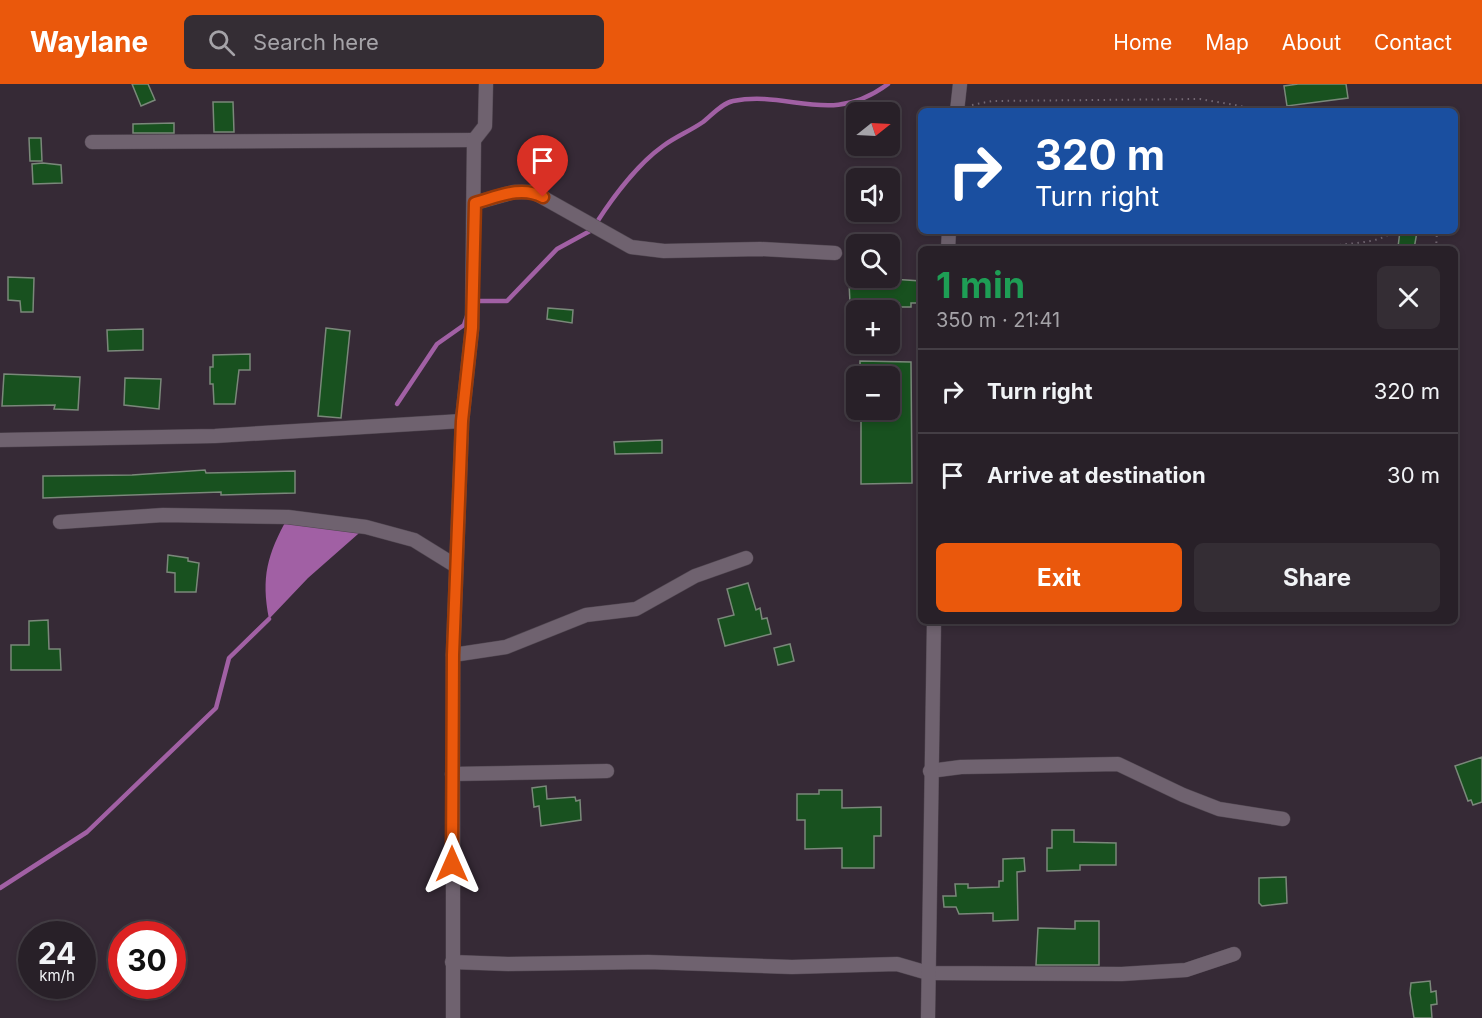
<!DOCTYPE html>
<meta charset="utf-8">
<style>
:root{--surface:#282028;--page:#342d34;--text:#f1f3f6;--muted:#a5a3a8;--line:#443e45;--accent:#ea580c}
body{margin:0;font-family:Inter,sans-serif;background:var(--page);color:var(--text);height:100vh;display:flex;flex-direction:column;font-size:22px;white-space:nowrap}
*{box-sizing:border-box;margin:0}
p{font-size:20px;color:var(--muted)}
.icon{flex:none;width:33px;height:33px;fill:none;stroke:currentColor;stroke-width:2;stroke-linecap:round;stroke-linejoin:round}
.map{position:relative;flex:1;overflow:hidden}
.drawer{position:absolute;left:918px;top:162px;width:540px;height:378px;display:flex;flex-direction:column;background:var(--surface);border-radius:9px;box-shadow:0 3px 9px #0003,0 0 0 2px var(--line)}
.drawer>*{flex:none}
.hud{position:absolute;left:918px;top:24px;width:540px;height:126px;border-radius:9px;box-shadow:0 3px 9px #0003,0 0 0 2px var(--line);background:#1a4fa0;color:#fff;overflow:hidden}
.needle{width:39px;rotate:72deg}
.controls{position:absolute;left:846px;top:18px;display:grid;gap:12px}
.controls a{display:grid;place-items:center;width:54px;height:54px;border-radius:9px;background:var(--surface);box-shadow:0 3px 9px #0003,0 0 0 2px var(--line);font-size:30px}
.speed{position:absolute;left:18px;top:837px;display:flex;gap:12px;font-size:30px;font-weight:700;text-align:center}
.speed>*{display:grid;place-content:center;width:78px;height:78px;border-radius:50%;background:var(--surface);box-shadow:0 3px 9px #0003,0 0 0 2px var(--line);line-height:1}
.speed small{font-size:15px;font-weight:400}
.speed .limit{border:9px solid #d22;background:#fff;color:#111}
.pin{position:absolute;display:grid;place-items:center;width:51px;height:51px;color:#fff;margin:-62px -26px;border-radius:50% 50% 50% 0;rotate:-45deg;box-shadow:0 0 6px #0007}
.pin .icon{rotate:45deg}
.me{position:absolute;width:66px;margin:-33px;rotate:0deg;stroke-linejoin:round;filter:drop-shadow(0 0 4px #0008)}
.turn{display:flex;align-items:center;gap:21px;height:126px;padding:0 18px;font-size:27px}
.turn .icon{width:78px;height:78px;stroke-width:2.5}
.turn b{display:block;font-size:42px;line-height:51px}
.round{display:grid;place-items:center;flex:none;width:63px;height:63px;border-radius:9px;background:var(--page)}
.overview{display:flex;align-items:center;justify-content:space-between;height:102px;padding:0 18px}
h1{font-size:36px;font-weight:700;line-height:45px;color:#1e9e55}
.cta{display:flex;gap:12px;margin-top:auto;padding:12px 18px}
.cta a{flex:1;height:69px;border-radius:9px;background:var(--accent);color:#fff;font-size:24px;font-weight:700;line-height:69px;text-align:center}
.cta a+a{background:var(--page);color:var(--text)}
ul{padding:0;list-style:none}
li{display:flex;align-items:center;gap:18px;height:84px;padding:0 18px;border-top:2px solid var(--line)}
li div{flex:1}
li b{display:block;font-size:22px}
li em{font-style:normal}
header{display:flex;align-items:center;gap:36px;box-sizing:border-box;height:84px;padding:0 30px;background:var(--accent);color:#fff}
header strong{font-size:28px}
nav{display:flex;gap:33px;margin-inline-start:auto;font-size:21px}
.search{width:420px;height:54px;background:var(--page);display:flex;align-items:center;gap:15px;box-sizing:border-box;padding:0 21px;border-radius:9px;color:var(--muted);font-size:22px}
.map>svg:first-child{display:block}
.water{fill:#a160a4}
.lines{fill:none;stroke-linecap:round;stroke-linejoin:round}
.stream{stroke:#a160a4;stroke-width:4.5}
.building{fill:#18511f;stroke:#7a887a;stroke-width:1.5}
.minor-casing{stroke:#504650;stroke-width:15}
.path{stroke:#736873;stroke-width:2;stroke-dasharray:1.5 4.5;stroke-linecap:butt}
.minor{stroke:#6f626f;stroke-width:14}
.route-casing{stroke:#983908;stroke-width:15}
.route{stroke:#ea580c;stroke-width:10}
</style>
<header>
<strong>Waylane</strong>
<div class="search"><svg class="icon" aria-label="search" viewBox="0 0 24 24"><circle cx="10" cy="10" r="6"/><path d="M15 15l6 6"/></svg>Search here</div>
<nav><a>Home</a><a>Map</a><a>About</a><a>Contact</a></nav>
</header>
<div class="map">
<svg width="1482" height="934" viewBox="0 0 1482 934">
<rect width="100%" height="100%" fill="#362a36"/>
<path class="water" d="M288,433L366,443L308,494L269,535C261,493 267,471 288,433Z"/>
<g class="lines">
<g class="stream">
<path d="M597,138C613,113 638,80 663,62C675,53 690,47 703,38C711,32 722,19 733,17C791,6 830,43 888,0"/>
<polyline points="474,217 507,217 557,165 590,147"/>
<polyline points="397,320 437,260 464,241 467,232"/>
<polyline points="0,804 87,748 216,624 229,574 269,535"/>
</g>
</g>
<g class="building">
<polygon points="132,0 148,0 155,16 141,22"/>
<polygon points="1298,0 1346,0 1348,14 1287,22 1284,2"/>
<polygon points="213,18 233,18 234,48 214,48"/>
<polygon points="174,39 174,49 133,49 133,40"/>
<polygon points="29,54 41,54 42,77 30,77"/>
<polygon points="43,79 61,81 62,99 33,100 32,80"/>
<polygon points="1400,147 1417,148 1414,165 1398,163"/>
<polygon points="8,193 34,194 33,228 21,228 20,217 8,216"/>
<polygon points="876,194 921,197 921,219 911,219 911,223 899,223 899,219 874,219 874,222 850,219 849,198 876,198"/>
<polygon points="548,224 573,226 572,239 547,235"/>
<polygon points="326,244 350,247 341,334 318,332"/>
<polygon points="143,245 143,266 108,267 107,246"/>
<polygon points="250,270 250,286 239,286 235,320 214,320 213,300 210,300 210,283 213,283 213,271"/>
<polygon points="860,277 911,278 912,399 861,400 861,326 890,326 890,292 860,292"/>
<polygon points="4,290 80,293 78,326 54,325 55,321 2,322"/>
<polygon points="125,294 161,295 159,325 124,321"/>
<polygon points="662,356 662,369 615,370 614,358"/>
<polygon points="205,386 206,389 295,387 295,409 221,411 221,408 43,414 43,392 132,391"/>
<polygon points="168,471 188,474 188,477 199,479 196,508 175,508 175,489 167,488"/>
<polygon points="748,499 756,526 760,524 762,535 767,534 771,550 725,562 718,535 734,531 727,505"/>
<polygon points="48,536 49,565 60,565 61,586 11,586 11,561 29,561 29,537"/>
<polygon points="790,560 794,577 778,581 774,564"/>
<polygon points="1482,673 1482,718 1473,721 1471,716 1468,717 1455,682"/>
<polygon points="546,702 547,715 575,713 576,717 580,716 581,736 541,742 539,722 534,723 532,704"/>
<polygon points="819,706 842,706 842,724 881,723 881,752 874,752 874,784 842,784 842,764 805,765 805,736 797,736 797,710 819,710"/>
<polygon points="1052,746 1074,746 1074,758 1116,759 1116,781 1080,781 1080,786 1047,787 1047,764 1052,764"/>
<polygon points="1024,774 1025,787 1017,788 1018,836 993,837 993,829 959,830 956,823 944,823 943,812 956,812 955,800 968,800 968,804 999,803 999,797 1003,797 1003,775"/>
<polygon points="1286,793 1287,819 1262,822 1259,819 1259,794"/>
<polygon points="1075,837 1099,837 1099,881 1036,881 1038,844 1075,845"/>
<polygon points="1430,897 1431,908 1436,907 1437,920 1431,921 1432,934 1414,934 1410,909 1411,899"/>
</g>
<g class="lines">
<defs>
<g id="minor">
<polyline points="957,27 960,0"/>
<polyline points="92,58 474,56"/>
<polyline points="475,119 514,108 533,108 631,163 664,167 760,165 835,169"/>
<polyline points="948,165 949,147"/>
<polyline points="0,356 215,352 462,337"/>
<polyline points="60,438 163,431 288,433 366,443 414,456 456,482"/>
<polyline points="453,571 506,563 586,531 636,525 695,492 746,474"/>
<polyline points="930,687 961,683 1118,680 1183,711 1219,725 1283,735"/>
<polyline points="452,690 607,687"/>
<polyline points="452,878 508,880 648,878 792,883 897,880 928,889 1122,890 1186,886 1234,870"/>
<polyline points="453,934 453,571 462,337 472,244 474,56 485,42 486,0"/>
<polyline points="928,934 934,537"/>
</g>
</defs>
<use href="#minor" class="minor-casing"/>
<g class="path">
<polyline points="972,21 992,17 1200,15 1269,27"/>
<path d="M1322,165C1344,157 1376,162 1394,147"/>
<polyline points="1436,165 1437,147"/>
</g>
<use href="#minor" class="minor"/>
</g>
<g class="lines">
<defs>
<path id="route" d="M452,780L453,571L462,337L472,244L475,119C497,113 521,101 543,113"/>
</defs>
<use href="#route" class="route-casing"/>
<use href="#route" class="route"/>
</g>
</svg>
<div class="controls">
<a><svg class="needle" viewBox="-14 -14 28 28"><path d="M0-13l5 13h-10z" fill="#e53935"/><path d="M0 13l5-13h-10z" fill="#a5a3a8"/></svg></a>
<a><svg class="icon" aria-label="sound" viewBox="0 0 24 24"><path d="M4 9h4l5-4v14l-5-4H4zM17 9q2 3 0 6"/></svg></a>
<a><svg class="icon" aria-label="search" viewBox="0 0 24 24"><circle cx="10" cy="10" r="6"/><path d="M15 15l6 6"/></svg></a>
<a>+</a>
<a>−</a>
</div>
<div class="speed"><div>24<small>km/h</small></div><div class="limit">30</div></div>
<div class="pin" style="left:543px;top:113px;background:#d93025"><svg class="icon" aria-label="arrive" viewBox="0 0 24 24"><path d="M6 21V4h12l-3 4 3 4H6"/></svg></div>
<svg class="me" style="left:452px;top:780px" viewBox="-20 -20 40 40"><path d="M0-17L14 15 0 8-14 15z" fill="#ea580c" stroke="#fff" stroke-width="4"/></svg>
<div class="hud">
<div class="turn"><svg class="icon" aria-label="right" viewBox="0 0 24 24"><path d="M7 20v-9h11M14 6l5 5-5 5"/></svg><div><b>320 m</b>Turn right</div></div>
</div>
<section class="drawer">
<div class="overview"><div><h1>1 min</h1><p>350 m · 21:41</p></div><a class="round"><svg class="icon" aria-label="close" viewBox="0 0 24 24"><path d="M6 6l12 12M18 6L6 18"/></svg></a></div>
<ul>
<li><svg class="icon" aria-label="right" viewBox="0 0 24 24"><path d="M7 20v-9h11M14 6l5 5-5 5"/></svg><div><b>Turn right</b></div><em>320 m</em></li>
<li><svg class="icon" aria-label="arrive" viewBox="0 0 24 24"><path d="M6 21V4h12l-3 4 3 4H6"/></svg><div><b>Arrive at destination</b></div><em>30 m</em></li>
</ul>
<div class="cta"><a>Exit</a><a>Share</a></div>
</section>
</div>
